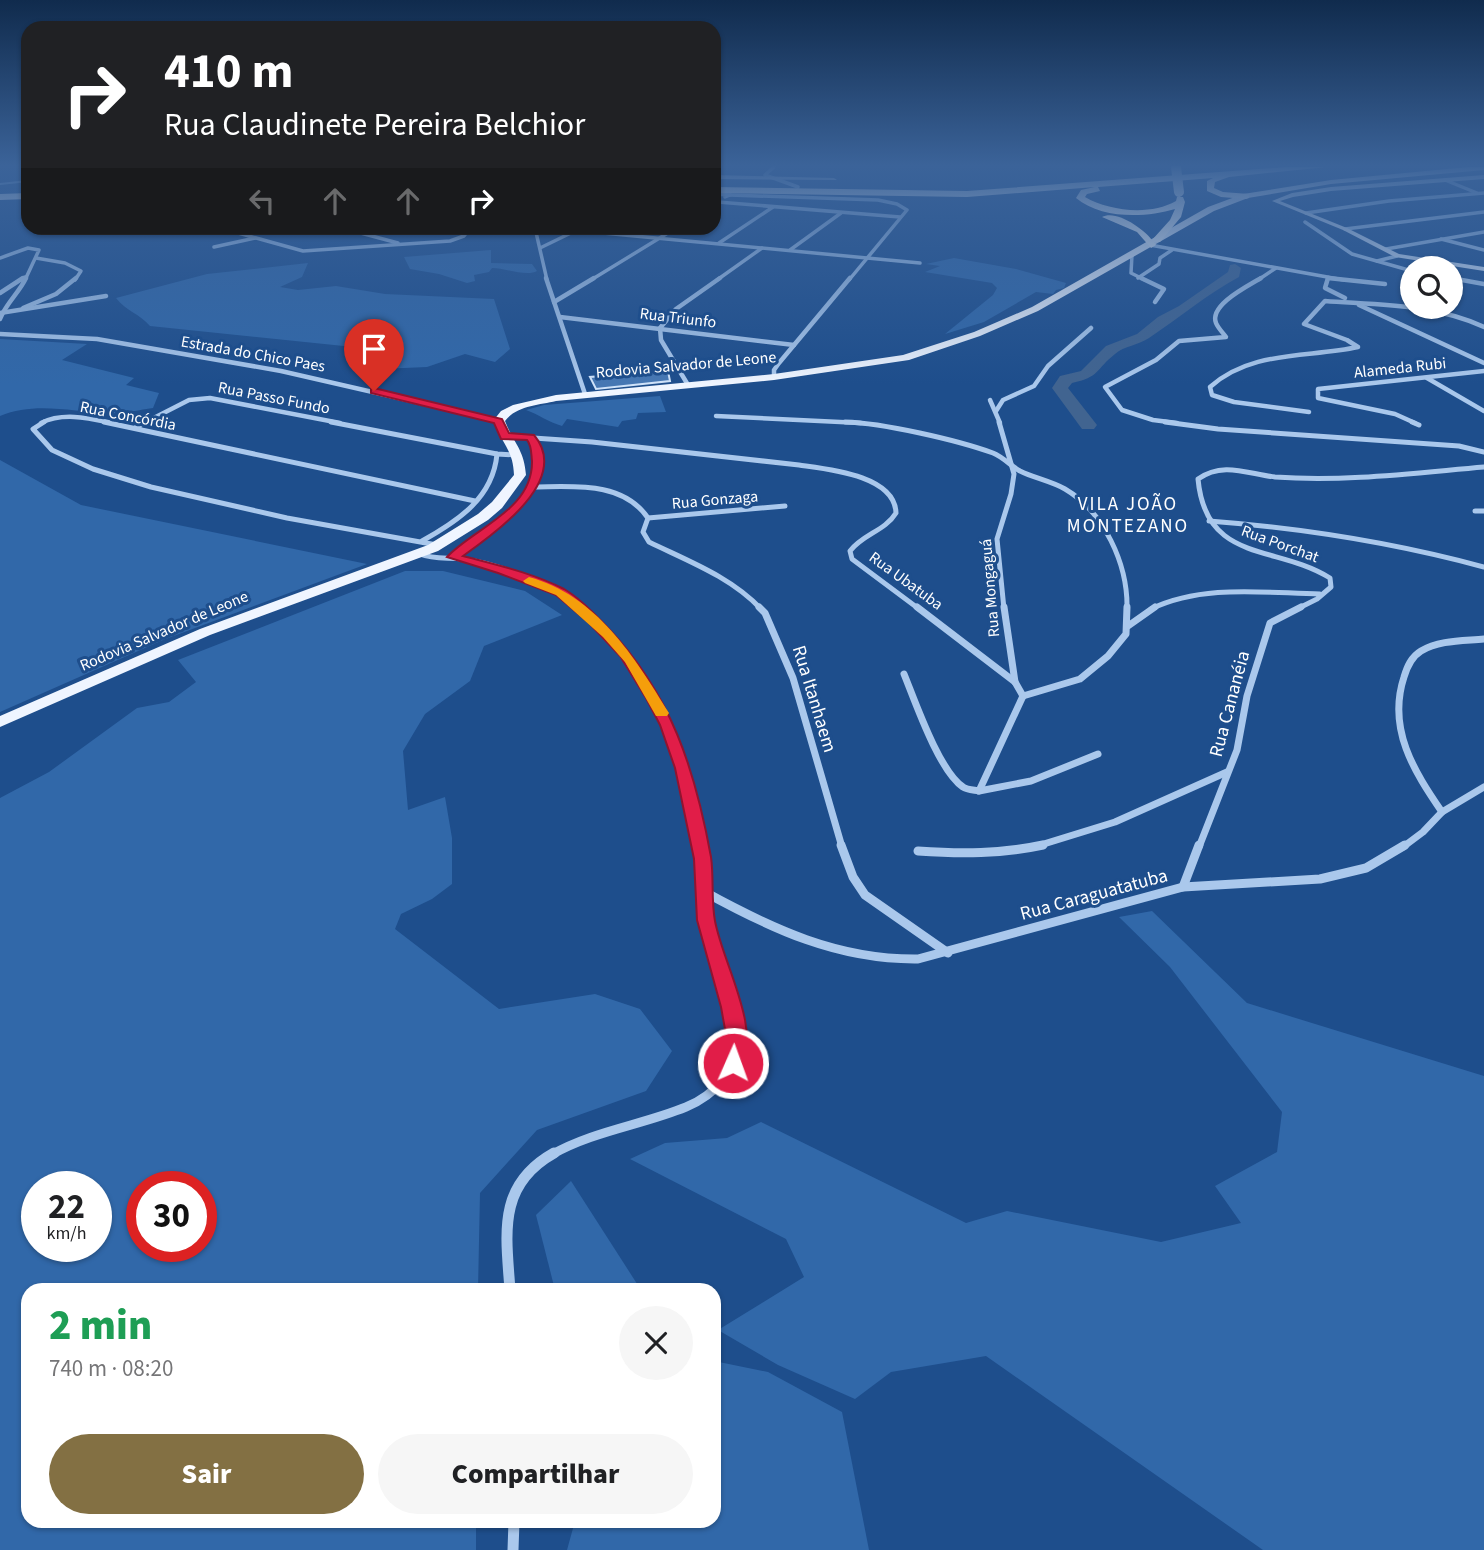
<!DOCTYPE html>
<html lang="pt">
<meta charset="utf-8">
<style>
:root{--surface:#fff;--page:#f6f6f6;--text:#202124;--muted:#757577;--accent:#837043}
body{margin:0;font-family:"Source Sans 3",sans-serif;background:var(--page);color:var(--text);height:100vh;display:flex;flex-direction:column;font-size:26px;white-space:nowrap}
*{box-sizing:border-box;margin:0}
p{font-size:23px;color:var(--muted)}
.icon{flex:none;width:38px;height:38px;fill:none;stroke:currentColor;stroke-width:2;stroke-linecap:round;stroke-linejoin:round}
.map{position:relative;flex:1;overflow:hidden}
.side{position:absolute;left:21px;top:1283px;width:700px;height:245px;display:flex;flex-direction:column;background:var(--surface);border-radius:21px;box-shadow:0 2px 5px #0004}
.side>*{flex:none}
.guide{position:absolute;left:21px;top:21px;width:700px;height:214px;border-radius:21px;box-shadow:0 2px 5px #0004;background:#202124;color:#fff;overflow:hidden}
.fabs{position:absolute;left:1400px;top:256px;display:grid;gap:14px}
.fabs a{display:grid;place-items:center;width:63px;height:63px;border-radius:50%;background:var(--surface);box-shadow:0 2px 5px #0004;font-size:35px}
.speed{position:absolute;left:21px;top:1171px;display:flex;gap:14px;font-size:35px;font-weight:700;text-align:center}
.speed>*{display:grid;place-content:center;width:91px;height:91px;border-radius:50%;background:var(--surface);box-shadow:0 2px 5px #0004;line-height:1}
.speed small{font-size:18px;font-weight:400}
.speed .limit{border:10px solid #d22;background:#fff;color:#111}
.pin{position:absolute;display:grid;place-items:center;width:60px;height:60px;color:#fff;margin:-72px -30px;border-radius:50% 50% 50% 0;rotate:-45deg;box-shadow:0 0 7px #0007}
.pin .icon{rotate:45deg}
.me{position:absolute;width:77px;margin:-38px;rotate:2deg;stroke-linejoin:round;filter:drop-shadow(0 0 5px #0008)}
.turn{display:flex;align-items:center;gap:24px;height:147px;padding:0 28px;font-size:32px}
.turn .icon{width:91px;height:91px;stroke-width:2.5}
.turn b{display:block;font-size:49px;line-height:60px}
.lanes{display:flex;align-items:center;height:66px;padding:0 28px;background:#0003;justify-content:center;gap:35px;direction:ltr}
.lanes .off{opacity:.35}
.round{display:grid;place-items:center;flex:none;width:74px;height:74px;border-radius:37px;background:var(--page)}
.overview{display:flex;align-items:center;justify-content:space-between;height:119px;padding:0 28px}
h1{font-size:42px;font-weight:800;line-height:52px;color:#1e9e55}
.cta{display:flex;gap:14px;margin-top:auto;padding:14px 28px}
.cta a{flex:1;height:80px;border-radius:42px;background:var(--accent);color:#fff;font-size:28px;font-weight:800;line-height:80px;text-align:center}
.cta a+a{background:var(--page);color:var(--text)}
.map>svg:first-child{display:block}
.green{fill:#3168a9;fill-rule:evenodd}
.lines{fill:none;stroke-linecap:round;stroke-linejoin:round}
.stream{stroke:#9dc3ee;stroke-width:2}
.river{fill:#416490;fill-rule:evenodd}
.building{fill:#4677b3;stroke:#cfe2f9;stroke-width:2}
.street-far5{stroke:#aac8ec;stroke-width:3.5}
.street-far4{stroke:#aac8ec;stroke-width:4.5}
.street-far3{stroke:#aac8ec;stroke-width:5}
.street-far2{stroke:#aac8ec;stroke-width:7}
.street-far1{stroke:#aac8ec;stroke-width:9}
.street{stroke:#aac8ec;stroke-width:11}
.secondary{fill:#d6e5f9;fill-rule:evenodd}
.primary{fill:#eff5ff;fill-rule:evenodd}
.highway{fill:#fff;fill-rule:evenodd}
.highway-bridge{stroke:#fff;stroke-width:10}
.route{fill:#e11d48;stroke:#92132f;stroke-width:2}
.slow{fill:#f59e0b}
.labels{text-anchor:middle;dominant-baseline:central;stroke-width:6;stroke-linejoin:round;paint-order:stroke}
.far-street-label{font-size:16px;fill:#fff;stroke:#1e4e8c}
.far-quarter-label{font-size:19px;letter-spacing:2px;fill:#fff;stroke:#1e4e8c}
.street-label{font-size:19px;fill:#fff;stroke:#1e4e8c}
</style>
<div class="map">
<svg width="1484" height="1550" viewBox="0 0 1484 1550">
<rect width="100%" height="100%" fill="#1e4e8c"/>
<g class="green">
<path d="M491,250V263L532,264L537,271C527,277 505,268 492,268L489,272L474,275L475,281L467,283L439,274L410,269L404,257Z"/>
<polygon points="954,258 1016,269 1066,283 1064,288 1056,290 1053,294 1036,292 984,322 945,334 993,295 997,288 992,283 925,272 940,266 926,264"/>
<path d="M308,263L302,277L280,287L298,290L336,286L385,294L494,299L510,349L495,362L465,354L427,367L381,369L377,357L363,348L150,326C140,314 126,311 116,298L207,274Z"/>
<path d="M0,339L87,344L62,360L134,378L126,385L159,393L153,408C138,410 123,414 109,413C72,412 35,401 0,416Z"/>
<path d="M660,396L666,412L638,413L636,419L622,421L618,427L567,419L562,426C548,422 540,415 526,410L544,405Z"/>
<polygon points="0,460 81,505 367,564 163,640 0,712"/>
<path d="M405,571H443L525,591L562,615L484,646L470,681L425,714L403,751L408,810L445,797L452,838V884L432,899L401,914L395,929L499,1009L595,994L640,1009L672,1051L646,1091L537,1130L480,1193L478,1290H28V1521H476V1550H0V798L49,772L137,708L169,702L196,682L178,660ZM37,1186H96V1246H37ZM201,1186V1246H142V1186Z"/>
<polygon points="1152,911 1247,1003 1484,1076 1484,1550 1263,1550 986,1356 891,1372 855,1399 778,1365 718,1330 804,1277 786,1239 630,1159 665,1143 727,1138 761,1122 966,1223 1007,1211 1161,1242 1241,1223 1215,1186 1277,1152 1282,1112 1170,967 1119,917"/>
<polygon points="571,1181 641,1290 555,1290 536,1215"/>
<polygon points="714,1361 768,1372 842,1412 869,1550 567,1550 575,1521 714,1521"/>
</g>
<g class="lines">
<polyline class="stream" points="0,184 28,181"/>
<path class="river" d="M1235,264L1241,268L1239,277C1207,294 1179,318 1149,338C1139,345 1124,346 1115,354C1095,370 1100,377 1072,383L1068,388L1097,425L1094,429H1082L1052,388L1060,376L1081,371L1106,346L1137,334L1158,317L1179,306L1228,272L1230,265Z"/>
</g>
<polygon class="building" points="668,371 670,381 596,389 590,377"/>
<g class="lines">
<g class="street-far5">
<polyline points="774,167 765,175 798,187"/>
<polyline points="1445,180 1477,193"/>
<polyline points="714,194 730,195 725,197"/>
<polyline points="730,195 878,200 897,204 907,210 849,280"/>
<polyline points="718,202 900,217"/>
<polyline points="1306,213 1389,201 1484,193"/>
<polyline points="1305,222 1352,254 1412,271"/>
<polyline points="220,228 303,251 450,241 464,236 468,231 464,228"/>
<polyline points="342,228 398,243"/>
<polyline points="535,228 547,280"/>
<polyline points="550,228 920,263"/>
<polyline points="1345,229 1484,212"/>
<polyline points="242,233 264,228"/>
<polyline points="1441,239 1484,250"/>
<polyline points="719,243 773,207"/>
<polyline points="1150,245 1344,280"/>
<polyline points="214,247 255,238"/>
<polyline points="540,248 577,230"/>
<polyline points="1386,249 1484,232"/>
<polyline points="790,250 841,213"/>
<polyline points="1132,255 1131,273 1145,280"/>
<polyline points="0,258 28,248 39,250 25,280"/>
<polyline points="36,258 65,263 81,271 75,280"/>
<polyline points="1377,261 1397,256"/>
<polyline points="1138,278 1159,264 1160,258 1172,250"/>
<polyline points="1451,278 1461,280"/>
<polyline points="21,280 25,277"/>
<polyline points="591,280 676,228"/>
<polyline points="717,280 762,248"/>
<polyline points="1258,280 1276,268"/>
</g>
<g class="street-far4">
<polyline points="546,278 585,394"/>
<polyline points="1141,278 1164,289 1155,302"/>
<polyline points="1328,278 1385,284"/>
<polyline points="1328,278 1325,288 1345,298"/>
<polyline points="1451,278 1484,284"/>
<polyline points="0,293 23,278"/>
<polyline points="554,302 594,278"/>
<polyline points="1359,305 1484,363"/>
<polyline points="23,308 56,294 76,278"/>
<polyline points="0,313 106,296"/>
<polyline points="560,317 794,345"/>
<path d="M0,319C6,303 19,293 26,278"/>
<polyline points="0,334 97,339 281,371 499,421"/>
<polyline points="774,377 774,370 779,363 850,278"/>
<polyline points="1427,378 1484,411"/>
<polyline points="688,385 661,340 660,328 676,309 720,278"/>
<polyline points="990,400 1000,423"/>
<polyline points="996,411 1003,400 1034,386 1048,366 1091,328"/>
<path d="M1309,412L1234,402L1212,395L1210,387C1251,350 1307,358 1358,347L1347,340L1304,324L1325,301C1378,305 1435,304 1484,327"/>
<polyline points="716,416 861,423"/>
<path d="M41,423C63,412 88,418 112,423"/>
<polyline points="144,423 189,400 210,398 340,423"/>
<path d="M1177,423L1153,420L1122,410L1105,387L1156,360L1179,341L1226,337C1223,333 1218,328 1216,323C1209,305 1248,286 1261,278"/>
<polyline points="1415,423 1395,414 1318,398 1318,389 1484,371"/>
</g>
<g class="street-far3">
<polyline points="44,422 33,429 52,450 93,469 151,487 287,518 437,545"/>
<polyline points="104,422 475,501"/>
<polyline points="331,422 497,454 517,455"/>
<path d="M845,422C883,423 957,440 993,453C1003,457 1011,466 1020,471C1034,478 1051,481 1065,489C1104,512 1128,564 1127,609"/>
<polyline points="999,422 1014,474 1011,494 997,539 1004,609"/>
<polyline points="1165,422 1218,429 1459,446 1484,452"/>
<polyline points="1412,422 1419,425"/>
<polyline points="135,428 147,422"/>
<path d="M506,436L592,442L799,465C827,469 895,475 896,513C885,531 863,534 850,551L852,559L919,609"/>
<path d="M531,487C572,487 622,480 648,518L643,532L649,542C688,561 731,577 761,609"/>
<polyline points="1475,511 1484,511"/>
<polyline points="648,518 785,506"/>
<path d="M1209,521C1301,528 1395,543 1484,567"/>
<path d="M422,541C458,521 493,498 497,454"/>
<path d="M420,554C434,560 448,557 464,559C498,564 555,585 581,609"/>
<path d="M453,557C485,531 564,489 530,437"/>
<path d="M1151,609C1203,584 1264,593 1320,594"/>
<path d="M1297,609L1317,599L1331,587L1330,578C1276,544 1206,564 1198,479C1223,461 1248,474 1275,477C1345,482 1414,473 1484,467"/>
</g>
<g class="street-far2">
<path d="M579,607C651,674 684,751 700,847"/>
<polyline points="759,607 765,613 793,678 842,847"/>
<polyline points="917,607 1015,682 1023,696"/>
<polyline points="1004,607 1015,682"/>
<polyline points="1128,626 1155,607"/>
<path d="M904,674C915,701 939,771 963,787C967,790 974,790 979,791L1023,696"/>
<polyline points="1023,696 1080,679 1108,656 1126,634 1127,607"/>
<polyline points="979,791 1031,781 1098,754"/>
<path d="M1442,812C1414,771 1387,729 1404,677C1407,667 1411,657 1421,651C1439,640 1463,641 1484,639"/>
<polyline points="1034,847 1115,822 1227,772"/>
<polyline points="1199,847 1237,750 1247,696 1270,623 1301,607"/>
<polyline points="1403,847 1423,832 1442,812 1484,787"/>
</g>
<g class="street-far1">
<polyline points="841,845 853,877 865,895 948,953"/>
<path d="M918,851C961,854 1001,854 1043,845"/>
<polyline points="1183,887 1199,845"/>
<path d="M703,891C772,929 838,960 918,959L1183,887L1320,879L1366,868L1405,845"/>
<path d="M551,1155C593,1131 642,1125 686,1107C771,1071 722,988 707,925C700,899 704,872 700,845"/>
</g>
<g class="street">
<path d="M510,1290C506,1233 497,1185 554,1153"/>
<polyline points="513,1550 514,1521"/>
</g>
<g class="secondary">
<polygon points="714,175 834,178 837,180 714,179"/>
<polygon points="1484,175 1484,179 1331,191 1293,197 1280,201 1347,228 1399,254 1484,267 1484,271 1395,257 1343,230 1272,201 1292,193 1331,187"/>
</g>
<path class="primary" d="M1468,167H1484V170L1331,184L1248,198L1214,211L1038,311L980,336L909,360L774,380L556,401C539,405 516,406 505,421C514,444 524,449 526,475L502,508L488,520L438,551L210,635L0,727V716L200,629L428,545L478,514L492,502L514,475C513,449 502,444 493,421L501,411L513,405L556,395L774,374L903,355L974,332L1032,307L1208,207L1243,194L1331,180Z"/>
<g class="highway">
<path d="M1285,167H1327L1229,177L1215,182L1214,188L1223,192L1249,194V198L1246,199L1221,197L1207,191V181L1213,178L1098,187L1100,191L1087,194L1085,197C1109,211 1150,216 1176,201L1177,197H1183L1185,202L1181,217L1160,242H1154L1156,245L1151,248L1137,232L1102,217C1116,209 1144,229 1152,240L1170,220L1175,209C1145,218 1101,219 1076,198L1081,190L1095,187L967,197L714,193V187L967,191Z"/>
<polygon points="28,193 28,199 0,200 0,194"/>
</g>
<polyline class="highway-bridge" points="1176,167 1179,192"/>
</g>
<linearGradient id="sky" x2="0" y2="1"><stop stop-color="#102b4d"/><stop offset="0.43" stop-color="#3b6399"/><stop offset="1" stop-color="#3b6399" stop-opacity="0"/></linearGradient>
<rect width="1484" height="384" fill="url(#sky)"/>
<path class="route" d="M374,388L502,419L509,433L534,435C572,480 494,534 463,556C497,565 533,573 564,589C580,598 596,615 608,628C671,694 695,769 711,857C714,878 711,900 715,921C723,964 762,1028 741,1069L733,1072L726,1069L723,1063L728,1046L721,1007L697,920L694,859L684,811L675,768L660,725L646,698L620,656L588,622L556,595L498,573L447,557C474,528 533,510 532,461C531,454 532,446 527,440L501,439L494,423L371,393V389Z"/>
<path class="slow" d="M529,577C596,595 635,657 669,713L667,716H656L625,662L603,637L556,595L525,583L523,581Z"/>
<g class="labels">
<g class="far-street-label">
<text transform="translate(678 318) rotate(7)">Rua Triunfo</text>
<text transform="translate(253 354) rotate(10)">Estrada do Chico Paes</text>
<text transform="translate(686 365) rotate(-5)">Rodovia Salvador de Leone</text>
<text transform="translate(1400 368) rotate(-6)">Alameda Rubi</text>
<text transform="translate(274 398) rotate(11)">Rua Passo Fundo</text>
<text transform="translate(128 416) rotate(11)">Rua Concórdia</text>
<text transform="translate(715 500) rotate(-5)">Rua Gonzaga</text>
<text transform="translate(1280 544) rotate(20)">Rua Porchat</text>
<text transform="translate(906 581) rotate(36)">Rua Ubatuba</text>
<text transform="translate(990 588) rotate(-95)">Rua Mongaguá</text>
<text transform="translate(164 631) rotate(-23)">Rodovia Salvador de Leone</text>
</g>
<g class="far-quarter-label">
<text x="1128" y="504">VILA JOÃO<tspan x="1128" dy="22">MONTEZANO</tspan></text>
</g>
<g class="street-label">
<text transform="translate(814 699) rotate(73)">Rua Itanhaem</text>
<text transform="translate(1230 704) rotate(-75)">Rua Cananéia</text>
<text transform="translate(1094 895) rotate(-15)">Rua Caraguatatuba</text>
</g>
</g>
</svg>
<div class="fabs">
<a><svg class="icon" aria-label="search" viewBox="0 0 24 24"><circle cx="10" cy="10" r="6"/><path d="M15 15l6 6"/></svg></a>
</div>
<div class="speed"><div>22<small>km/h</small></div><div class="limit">30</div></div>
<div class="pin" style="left:374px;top:391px;background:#d93025"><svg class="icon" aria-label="arrive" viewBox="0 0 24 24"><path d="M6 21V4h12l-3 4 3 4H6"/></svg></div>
<svg class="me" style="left:733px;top:1063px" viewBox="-20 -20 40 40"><circle r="17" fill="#e11d48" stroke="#fff" stroke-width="3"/><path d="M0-11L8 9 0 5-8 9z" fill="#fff"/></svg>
<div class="guide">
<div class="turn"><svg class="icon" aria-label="right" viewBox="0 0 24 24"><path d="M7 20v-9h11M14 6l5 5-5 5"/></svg><div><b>410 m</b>Rua Claudinete Pereira Belchior</div></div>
<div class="lanes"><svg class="icon off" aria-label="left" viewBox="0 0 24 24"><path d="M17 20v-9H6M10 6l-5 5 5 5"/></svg><svg class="icon off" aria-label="ahead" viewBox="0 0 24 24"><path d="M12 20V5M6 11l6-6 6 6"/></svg><svg class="icon off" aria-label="ahead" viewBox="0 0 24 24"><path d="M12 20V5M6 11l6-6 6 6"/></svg><svg class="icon" aria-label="right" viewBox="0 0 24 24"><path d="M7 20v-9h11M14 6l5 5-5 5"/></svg></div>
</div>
<section class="side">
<div class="overview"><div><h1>2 min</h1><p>740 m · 08:20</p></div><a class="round"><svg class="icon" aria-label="close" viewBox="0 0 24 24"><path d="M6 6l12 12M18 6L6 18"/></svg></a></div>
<div class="cta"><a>Sair</a><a>Compartilhar</a></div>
</section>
</div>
